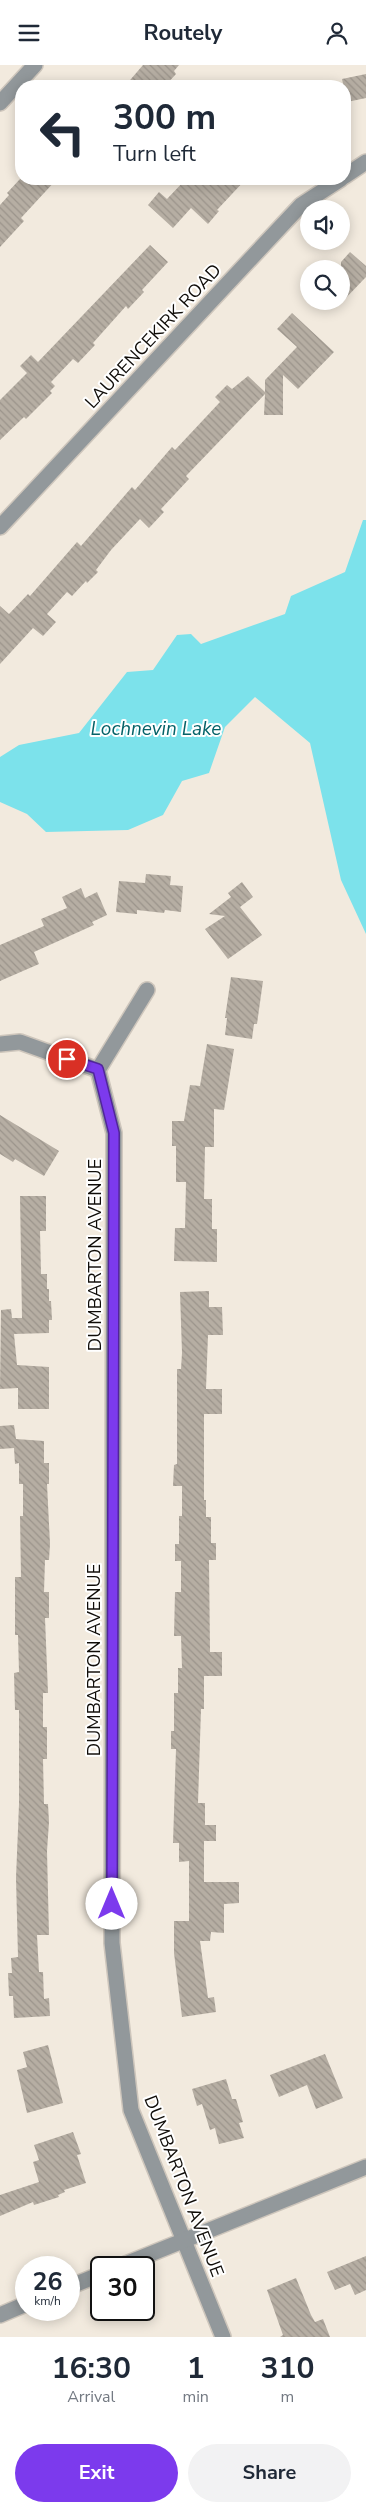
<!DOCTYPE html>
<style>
:root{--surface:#fff;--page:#f2f2f3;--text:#1f2937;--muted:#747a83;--accent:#7c3aed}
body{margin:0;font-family:"Nunito Sans",sans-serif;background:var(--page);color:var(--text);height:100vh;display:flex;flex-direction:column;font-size:19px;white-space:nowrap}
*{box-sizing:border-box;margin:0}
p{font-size:16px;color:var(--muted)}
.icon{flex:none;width:28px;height:28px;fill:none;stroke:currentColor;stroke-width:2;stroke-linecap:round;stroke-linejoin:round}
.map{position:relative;height:2272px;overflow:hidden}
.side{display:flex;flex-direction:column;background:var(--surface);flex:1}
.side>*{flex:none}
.guide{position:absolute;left:15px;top:15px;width:336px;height:105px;border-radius:20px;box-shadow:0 2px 12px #0003;background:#fff;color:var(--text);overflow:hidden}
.controls{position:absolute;left:300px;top:135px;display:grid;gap:10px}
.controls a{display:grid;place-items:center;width:50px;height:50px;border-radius:50%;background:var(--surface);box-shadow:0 2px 12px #0003;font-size:25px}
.speed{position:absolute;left:15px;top:2191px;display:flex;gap:10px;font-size:25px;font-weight:700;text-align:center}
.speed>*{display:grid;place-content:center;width:65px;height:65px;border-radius:50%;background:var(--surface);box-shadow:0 2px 12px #0003;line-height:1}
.speed small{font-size:12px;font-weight:400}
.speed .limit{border:2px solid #111;border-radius:8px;background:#fff;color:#111}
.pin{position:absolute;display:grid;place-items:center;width:42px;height:42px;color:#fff;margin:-21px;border:2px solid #fff;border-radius:50%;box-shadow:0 1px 5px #0007}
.me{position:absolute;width:55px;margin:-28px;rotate:0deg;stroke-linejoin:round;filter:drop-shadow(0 0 4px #0008)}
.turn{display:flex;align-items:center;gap:18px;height:105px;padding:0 15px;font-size:22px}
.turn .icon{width:65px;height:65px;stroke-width:2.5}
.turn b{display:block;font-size:35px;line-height:42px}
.eta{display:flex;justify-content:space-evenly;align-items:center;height:85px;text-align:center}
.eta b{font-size:30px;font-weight:700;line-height:35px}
.button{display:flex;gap:10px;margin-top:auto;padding:10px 15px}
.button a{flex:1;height:58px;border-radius:30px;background:var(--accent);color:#fff;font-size:20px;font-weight:700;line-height:58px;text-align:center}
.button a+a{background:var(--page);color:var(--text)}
header{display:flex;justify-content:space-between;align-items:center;height:65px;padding:0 15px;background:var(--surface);font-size:22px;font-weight:700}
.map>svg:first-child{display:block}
.water{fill:#7ce2eb}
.building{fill:url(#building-back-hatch)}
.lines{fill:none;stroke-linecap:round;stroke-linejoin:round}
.street-casing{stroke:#cec6bc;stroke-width:18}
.street{stroke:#92989b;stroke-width:15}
.route-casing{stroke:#51269a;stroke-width:12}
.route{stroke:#7c3aed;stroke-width:9}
.labels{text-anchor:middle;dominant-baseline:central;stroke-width:4;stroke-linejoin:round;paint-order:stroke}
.street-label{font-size:18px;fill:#0f0c08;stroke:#fff}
.water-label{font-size:19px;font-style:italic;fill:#046268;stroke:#fff}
</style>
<header><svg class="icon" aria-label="menu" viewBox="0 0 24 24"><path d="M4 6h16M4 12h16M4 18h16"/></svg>Routely<svg class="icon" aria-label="person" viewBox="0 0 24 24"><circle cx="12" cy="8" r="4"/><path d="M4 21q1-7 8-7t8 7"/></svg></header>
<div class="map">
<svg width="366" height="2272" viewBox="0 0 366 2272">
<defs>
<pattern id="building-back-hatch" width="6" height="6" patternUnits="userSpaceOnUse" patternTransform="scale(1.25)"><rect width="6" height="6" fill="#b6aea3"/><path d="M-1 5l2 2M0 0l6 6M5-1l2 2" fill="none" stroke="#9b948b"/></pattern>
</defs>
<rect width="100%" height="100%" fill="#f2eade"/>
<polygon class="water" points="363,455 366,455 366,869 341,815 310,678 255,632 225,662 209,708 182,716 163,750 128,765 46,767 27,749 0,737 0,692 19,680 79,668 127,607 153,605 177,570 191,569 201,579 285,549 291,531 345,507"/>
<g class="building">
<polygon points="143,0 179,0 174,6 176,9 165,21 125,21"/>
<polygon points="366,9 366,33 347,37 342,14"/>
<polygon points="20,114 57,114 21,153 24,156 0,182 0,140 9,130 7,128"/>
<polygon points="186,114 246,114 217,145 219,146 208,159 191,143 173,163 148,140 159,127 167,134"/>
<polygon points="150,180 168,197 142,225 144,227 128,244 126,241 93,278 95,280 78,298 73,294 51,317 55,321 50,326 52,328 26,354 24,352 0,375 0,335 27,308 20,301 31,290 38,297"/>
<polygon points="350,187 366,201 366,212 341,238 341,197"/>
<polygon points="292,248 334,287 298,324 283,310 283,350 264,350 265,329 186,411 189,414 161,444 164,447 149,463 140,454 111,485 96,505 98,507 87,518 86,516 72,531 67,527 47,549 56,557 43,571 33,563 0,599 0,541 9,549 28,529 30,531 77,477 81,481 132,422 135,425 172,382 175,385 220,337 215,332 227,320 232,324 248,311 265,327 265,315 297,282 277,264"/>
<polygon points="146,809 171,811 170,820 183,821 181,847 165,845 164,848 137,845 137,849 116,847 119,816 145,818"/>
<polygon points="242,817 253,832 240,842 262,870 228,894 205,864 225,851 209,849 231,832 228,828"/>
<polygon points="81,823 85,833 97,827 107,850 92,857 94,860 34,887 39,899 0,916 0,880 44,861 41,854 67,843 62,832"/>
<polygon points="231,912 263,916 257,959 254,959 252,974 225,970 227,953 225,953"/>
<polygon points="207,979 234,984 224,1045 214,1044 214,1082 205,1082 204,1134 212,1134 212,1164 217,1164 217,1197 174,1196 175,1163 185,1163 186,1117 176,1117 176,1081 172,1081 172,1056 184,1056 190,1020 200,1021"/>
<polygon points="0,1050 59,1086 44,1111 15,1094 13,1097 0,1089"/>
<polygon points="20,1131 46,1131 46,1166 40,1166 41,1209 47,1209 47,1224 49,1224 49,1236 51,1236 52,1255 49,1255 49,1268 14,1269 17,1300 49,1302 49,1344 18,1344 18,1323 0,1324 1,1245 11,1244 12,1253 22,1253"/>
<polygon points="209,1226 209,1242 222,1242 223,1270 208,1270 206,1324 222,1324 222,1349 204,1349 204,1435 206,1435 206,1452 211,1452 211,1478 216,1478 216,1495 209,1495 210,1587 222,1587 222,1611 204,1611 204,1644 201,1644 198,1738 205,1738 205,1760 216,1760 216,1776 204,1776 204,1817 239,1817 239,1838 224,1839 224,1868 211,1867 210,1876 200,1876 208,1933 214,1932 216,1947 182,1952 174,1888 174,1856 189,1856 189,1796 179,1797 179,1778 173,1778 176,1684 171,1684 171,1666 174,1666 174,1628 178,1628 178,1603 182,1603 181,1571 174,1571 175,1527 181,1527 181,1496 175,1496 175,1479 179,1479 179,1451 182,1451 182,1421 173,1421 174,1400 177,1399 177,1304 181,1304 182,1288 180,1227"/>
<polygon points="14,1360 16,1374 44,1376 44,1398 49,1398 49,1419 47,1419 50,1479 49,1495 45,1495 44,1527 49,1527 49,1553 45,1553 48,1628 43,1628 43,1662 47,1662 47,1694 43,1694 44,1739 48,1739 49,1757 47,1786 49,1870 37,1870 39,1907 43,1907 44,1934 49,1933 50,1951 14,1953 13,1931 9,1931 8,1908 12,1908 11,1893 18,1892 16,1813 19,1739 19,1645 15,1645 14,1608 19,1607 18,1570 15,1570 15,1512 21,1512 20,1451 23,1451 23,1419 19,1419 19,1398 15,1399 14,1383 0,1384 0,1361"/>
<polygon points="48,1980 63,2038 27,2048 17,2005 27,2002 23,1987"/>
<polygon points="325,1989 343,2033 316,2044 307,2020 279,2032 270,2010"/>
<polygon points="226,2014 232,2034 236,2034 243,2057 239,2058 244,2073 219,2079 215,2063 210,2065 202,2039 197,2041 192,2024"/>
<polygon points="73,2067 81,2089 77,2090 86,2118 64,2125 65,2127 58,2130 59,2132 34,2140 33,2137 0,2151 0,2130 39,2117 33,2097 39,2095 34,2080"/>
<polygon points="366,2191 366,2225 355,2230 350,2219 335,2225 327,2207"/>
<polygon points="296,2213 311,2250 315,2257 323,2254 330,2272 280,2272 283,2270 267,2225"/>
</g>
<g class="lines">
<defs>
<g id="street">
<polyline points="0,38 35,0"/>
<polyline points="345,111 366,97"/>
<polyline points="0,462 301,140 341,114"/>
<polyline points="0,979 20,977 98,1005"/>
<polyline points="98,1005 114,1068 112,1878 131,2045 223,2272"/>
<polyline points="98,1005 147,925"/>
<polyline points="118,2202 366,2102"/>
<polyline points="69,2222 101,2209"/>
<polyline points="0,2250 26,2239"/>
</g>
</defs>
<use href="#street" class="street-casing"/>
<use href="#street" class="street"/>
</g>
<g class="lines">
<defs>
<polyline id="route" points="67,994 98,1004 114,1068 112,1839"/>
</defs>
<use href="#route" class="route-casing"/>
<use href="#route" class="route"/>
</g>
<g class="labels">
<g class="street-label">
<text transform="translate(153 271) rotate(-47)">LAURENCEKIRK ROAD</text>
<text transform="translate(95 1190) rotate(-90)">DUMBARTON AVENUE</text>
<text transform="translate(94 1595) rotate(-90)">DUMBARTON AVENUE</text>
<text transform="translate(184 2121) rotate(69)">DUMBARTON AVENUE</text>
</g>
<g class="water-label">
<text x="156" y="664">Lochnevin Lake</text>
</g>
</g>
</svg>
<div class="controls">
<a><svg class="icon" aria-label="sound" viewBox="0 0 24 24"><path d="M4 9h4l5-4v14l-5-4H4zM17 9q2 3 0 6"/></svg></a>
<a><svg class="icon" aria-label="search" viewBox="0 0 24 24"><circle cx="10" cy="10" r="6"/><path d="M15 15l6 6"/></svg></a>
</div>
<div class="speed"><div>26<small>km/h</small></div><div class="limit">30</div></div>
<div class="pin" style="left:67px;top:994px;background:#d93025"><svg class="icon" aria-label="arrive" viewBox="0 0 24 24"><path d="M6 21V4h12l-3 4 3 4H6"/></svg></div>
<svg class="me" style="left:112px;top:1839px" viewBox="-20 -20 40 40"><circle r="19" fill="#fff"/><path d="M0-13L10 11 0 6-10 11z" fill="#7c3aed"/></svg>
<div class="guide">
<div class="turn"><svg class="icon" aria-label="left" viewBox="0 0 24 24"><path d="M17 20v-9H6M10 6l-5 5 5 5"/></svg><div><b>300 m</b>Turn left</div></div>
</div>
</div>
<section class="side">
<div class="eta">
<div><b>16:30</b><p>Arrival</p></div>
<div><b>1</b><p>min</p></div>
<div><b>310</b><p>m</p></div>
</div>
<div class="button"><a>Exit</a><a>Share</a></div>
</section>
